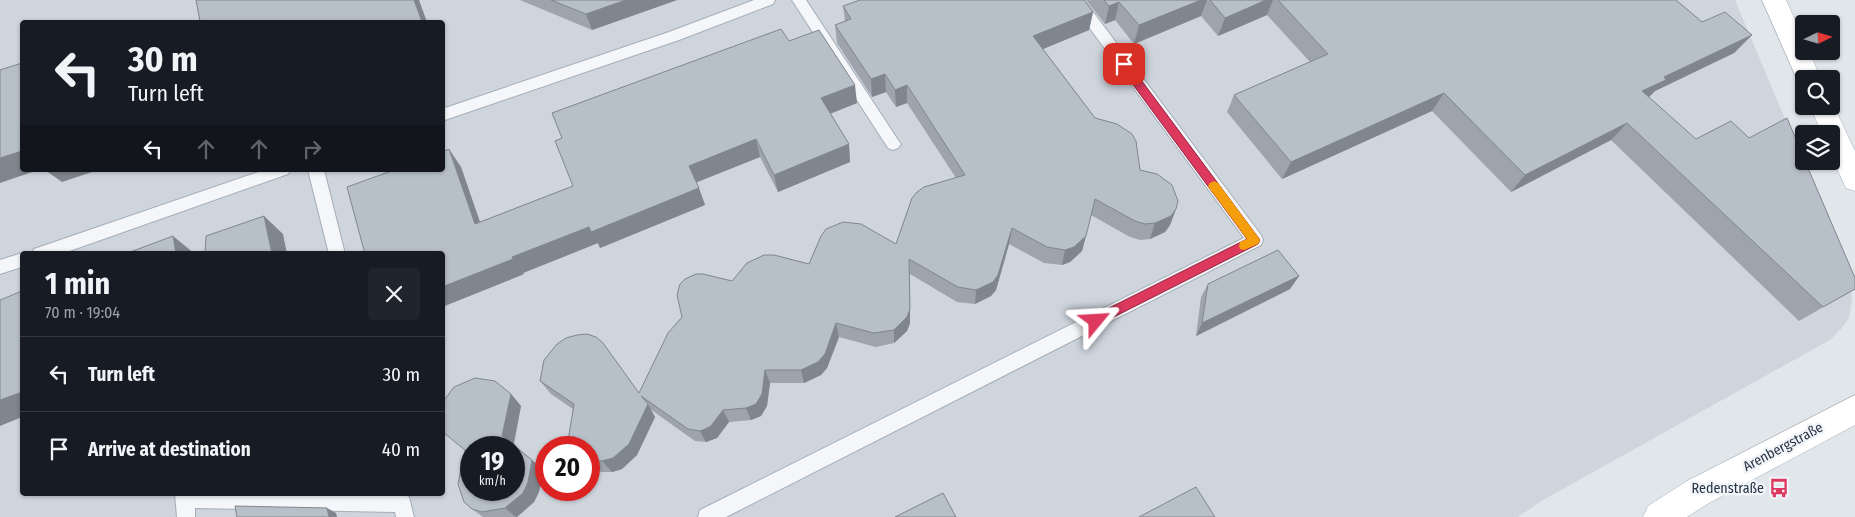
<!DOCTYPE html>
<meta charset="utf-8">
<style>
:root{--surface:#171b24;--page:#20242c;--text:#f1f3f6;--muted:#9ea1a6;--line:#363941}
body{margin:0;font-family:"Fira Sans Condensed",sans-serif;background:var(--page);color:var(--text);height:100vh;display:flex;flex-direction:column;font-size:19px;white-space:nowrap}
*{box-sizing:border-box;margin:0}
p{font-size:16px;color:var(--muted)}
.icon{flex:none;width:28px;height:28px;fill:none;stroke:currentColor;stroke-width:2;stroke-linecap:round;stroke-linejoin:round}
.map{position:relative;flex:1;overflow:hidden}
.side{position:absolute;left:20px;top:251px;width:425px;height:245px;display:flex;flex-direction:column;background:var(--surface);border-radius:5px;box-shadow:0 1px 4px #0004}
.side>*{flex:none}
.top-card{position:absolute;left:20px;top:20px;width:425px;height:152px;border-radius:5px;box-shadow:0 1px 4px #0004;background:#171b24;color:var(--text);overflow:hidden}
.needle{width:32px;rotate:85deg}
.buttons{position:absolute;left:1795px;top:15px;display:grid;gap:10px}
.buttons a{display:grid;place-items:center;width:45px;height:45px;border-radius:5px;background:var(--surface);box-shadow:0 1px 4px #0004;font-size:25px}
.speed{position:absolute;left:460px;top:436px;display:flex;gap:10px;font-size:25px;font-weight:700;text-align:center}
.speed>*{display:grid;place-content:center;width:65px;height:65px;border-radius:50%;background:var(--surface);box-shadow:0 1px 4px #0004;line-height:1}
.speed small{font-size:12px;font-weight:400}
.speed .limit{border:8px solid #d22;background:#fff;color:#111}
.pin{position:absolute;display:grid;place-items:center;width:42px;height:42px;color:#fff;margin:-21px;border-radius:10px;box-shadow:0 2px 8px #0006}
.me{position:absolute;width:55px;margin:-28px;rotate:63deg;stroke-linejoin:round;filter:drop-shadow(0 0 4px #0008)}
.turn{display:flex;align-items:center;gap:18px;height:105px;padding:0 25px;font-size:22px}
.turn .icon{width:65px;height:65px;stroke-width:2.5}
.turn b{display:block;font-size:35px;line-height:42px}
.lanes{display:flex;align-items:center;height:48px;padding:0 25px;background:#0003;justify-content:center;gap:25px;direction:ltr}
.lanes .off{opacity:.35}
.round{display:grid;place-items:center;flex:none;width:52px;height:52px;border-radius:5px;background:var(--page)}
.head{display:flex;align-items:center;justify-content:space-between;height:85px;padding:0 25px}
h1{font-size:30px;font-weight:700;line-height:38px}
ul{padding:0;list-style:none}
li{display:flex;align-items:center;gap:15px;height:75px;padding:0 25px;border-top:1px solid var(--line)}
li div{flex:1}
li b{display:block;font-size:19px}
li em{font-style:normal}
.map>svg:first-child{display:block}
.built{fill:#ced5dd;fill-rule:evenodd}
.lines{fill:none;stroke-linecap:round;stroke-linejoin:round}
.lane-casing{stroke:#a5adb6;stroke-width:2}
.secondary-casing{stroke:#a5adb6;stroke-width:1}
.lane{fill:#f4f6f9;fill-rule:evenodd}
.secondary{fill:#fff;fill-rule:evenodd}
.wall{fill:#9da4ad}
.shaded-wall{fill:#80868d}
.building{fill:#b7bfc9;stroke:#80868d;fill-rule:evenodd}
.route{fill:#dd395f;stroke:#90253e}
.slow{fill:#f59e0b}
.labels{text-anchor:middle;dominant-baseline:central;stroke-width:5;stroke-linejoin:round;paint-order:stroke}
.street-label{font-size:14px;fill:#273445;stroke:#f1f4f8}
.poi-label{font-size:14px;fill:#273445;stroke:#f1f4f8;text-anchor:end}
</style>
<div class="map">
<svg width="1855" height="517" viewBox="0 0 1855 517">
<rect width="100%" height="100%" fill="#e1e6eb"/>
<path class="built" d="M0,0H1735L1847,266L1852,299L1849,318L1841,329L1830,340L1543,500L1518,517H0ZM22,22H442V170H22ZM22,254H442V494H22ZM471,448H514V490H471ZM546,448H589V490H546Z"/>
<g class="lines">
<defs>
<g id="lane">
<polygon points="754,0 775,0 773,4 679,40 442,121 442,109 669,32"/>
<polygon points="792,0 806,0 898,140 901,144 898,148 893,150 888,148"/>
<polygon points="1069,0 1084,0 1261,235 1263,240 1261,245 726,517 698,517 700,510 1244,238"/>
<polygon points="264,170 291,170 288,174 61,254 32,254 34,249"/>
<polygon points="308,170 324,170 345,254 329,254"/>
<polygon points="22,253 24,254 22,254 22,267 0,274 0,260"/>
<polygon points="175,494 402,494 409,497 414,517 396,517 395,512 195,508 195,517 177,517"/>
</g>
<g id="secondary">
<polygon points="1762,0 1786,0 1804,40 1804,51 1809,51 1821,79 1804,79 1804,87 1800,86"/>
<polygon points="1831,100 1855,151 1855,191 1846,188 1831,156 1831,134 1822,134 1810,106 1831,106"/>
<polygon points="1855,395 1855,425 1709,503 1687,517 1643,517 1648,506 1687,481"/>
</g>
</defs>
<use href="#lane" class="lane-casing"/>
<use href="#secondary" class="secondary-casing"/>
<use href="#lane" class="lane"/>
<use href="#secondary" class="secondary"/>
</g>
<g class="wall">
<polygon points="520,0 677,0 592,30"/>
<polygon points="1086,0 1676,0 1702,22 1752,35 1734,53 1655,91 1649,97 1855,289 1799,321 1611,140 1511,192 1432,111 1282,179 1227,112 1234,95 1310,62 1267,15 1218,36 1201,16 1134,44 1115,20 1105,24"/>
<polygon points="843,6 1093,12 1089,30 1043,49 1095,118 1140,170 1176,209 1170,225 1165,232 1150,239 1140,240 1130,237 1091,215 1082,251 1070,262 1062,265 1044,263 1009,244 996,290 991,296 975,304 957,302 910,274 910,323 907,331 894,343 876,347 839,337 827,368 821,375 804,383 770,383 767,406 761,416 751,420 729,422 717,438 706,442 695,441 650,409 655,417 637,455 622,469 612,472 601,472 592,469 589,467 589,448 573,409 551,394 540,381 639,393 732,281 809,264 896,244 956,178 907,103 896,107 886,92 872,97 837,43 835,25 845,21"/>
<polygon points="789,41 857,103 830,114 849,144 850,162 778,192 760,157 696,182 705,205 600,248 598,243 523,273 524,274 442,307 461,167 480,222 573,186"/>
<polygon points="1299,276 1290,289 1196,336 1201,297 1208,284"/>
<polygon points="511,394 521,406 514,445 532,460 543,470 539,492 534,502 517,517 483,517 472,509"/>
</g>
<g class="shaded-wall">
<polygon points="414,0 419,0 427,22 422,22"/>
<polygon points="626,0 677,0 592,30 586,14"/>
<polygon points="1201,0 1207,0 1201,16 1134,44 1139,25"/>
<polygon points="1266,0 1273,0 1267,15 1218,36 1225,18"/>
<polygon points="1119,2 1115,20 1105,24 1109,6"/>
<polygon points="1093,12 1089,30 1031,54 1033,36"/>
<polygon points="1752,35 1734,53 1655,91 1649,97 1642,91 1664,77"/>
<polygon points="885,74 886,92 872,97 871,79"/>
<polygon points="855,85 857,103 824,116 821,98"/>
<polygon points="907,85 907,103 896,107 895,90"/>
<polygon points="1444,93 1432,111 1282,179 1291,162"/>
<polygon points="1627,123 1611,140 1511,192 1525,175"/>
<polygon points="756,139 760,157 695,183 689,166"/>
<polygon points="849,144 850,162 778,192 774,175"/>
<polygon points="449,149 461,167 486,240 475,224"/>
<polygon points="22,151 22,170 38,170 0,183 0,158"/>
<polygon points="45,170 98,170 62,182"/>
<polygon points="699,188 705,205 600,248 598,243 523,273 524,274 442,307 442,287 512,257 589,227"/>
<polygon points="1176,209 1170,225 1165,232 1150,239 1155,223"/>
<polygon points="264,216 283,234 287,254 272,254"/>
<polygon points="1012,228 1009,244 996,290 991,296 975,304 976,290"/>
<polygon points="173,236 195,254 176,254"/>
<polygon points="1086,236 1082,251 1070,262 1062,265 1065,250"/>
<polygon points="910,274 910,323 907,331 894,343 894,330"/>
<polygon points="1299,276 1290,289 1196,336 1202,323"/>
<polygon points="836,323 839,337 827,368 821,375 804,383 801,370"/>
<polygon points="765,370 770,383 767,406 761,416 751,420 746,408"/>
<polygon points="22,392 22,417 0,426 0,400"/>
<polygon points="511,394 521,406 513,446 502,436"/>
<polygon points="648,404 655,417 637,455 622,469 612,472 602,461"/>
<polygon points="723,410 729,422 717,438 706,442 700,431"/>
<polygon points="532,460 543,470 539,492 534,502 517,517 516,517 505,508"/>
<polygon points="327,508 336,513 337,517 329,517"/>
</g>
<g class="building">
<polygon points="196,0 414,0 422,22 197,22 200,21"/>
<polygon points="551,0 626,0 586,14"/>
<polygon points="860,0 1084,0 1093,12 1033,36 1095,118 1117,124 1132,134 1136,141 1140,170 1157,174 1172,185 1178,201 1176,209 1171,216 1155,223 1145,224 1135,221 1095,199 1086,236 1074,247 1065,250 1047,247 1012,228 998,275 993,282 976,290 958,287 909,259 910,309 907,317 894,330 874,333 836,323 825,354 818,362 801,370 765,370 762,394 756,404 746,408 723,410 711,426 705,429 700,431 688,429 641,396 648,404 629,444 613,458 602,461 592,461 589,460 589,448 567,448 567,447 574,404 540,381 544,360 557,344 566,338 577,335 587,334 596,337 603,343 639,393 668,333 682,317 677,295 680,284 685,279 696,274 703,274 732,281 747,263 764,255 774,255 809,264 821,236 826,229 843,222 861,224 896,244 912,198 917,192 924,187 965,175 907,85 895,90 885,74 871,79 835,25 851,19 843,6"/>
<polygon points="1104,0 1201,0 1139,25 1119,2 1109,6"/>
<polygon points="1210,0 1266,0 1225,18"/>
<polygon points="1278,0 1676,0 1702,22 1725,12 1752,35 1664,77 1666,80 1642,91 1696,139 1731,121 1749,138 1787,118 1804,158 1804,161 1805,161 1855,278 1855,289 1823,307 1627,123 1525,175 1444,93 1291,162 1234,95 1328,54"/>
<polygon points="781,29 789,41 819,30 855,85 821,98 849,144 774,175 756,139 689,166 699,188 591,232 589,227 512,257 513,259 442,287 442,254 365,254 347,187 394,170 442,170 442,152 449,149 475,224 573,186 555,141 562,138 552,113"/>
<polygon points="22,63 22,151 0,158 0,70"/>
<polygon points="264,216 272,254 205,254 206,236"/>
<polygon points="173,236 176,254 125,254"/>
<polygon points="1278,250 1299,276 1202,323 1208,284"/>
<polygon points="22,291 22,392 0,400 0,300"/>
<path d="M475,378L495,381L511,394L502,436L532,460L528,482L523,493L505,508L482,512L472,509L464,502L458,484L465,450L444,433L442,430V403L454,387ZM471,448H514V490H471Z"/>
<polygon points="1196,487 1215,517 1139,517"/>
<polygon points="943,493 956,517 895,517"/>
<polygon points="235,506 327,508 329,517 237,517"/>
</g>
<polygon class="route" points="1124,60 1127,61 1260,240 1258,244 1096,326 1091,324 1090,321 1091,317 1247,239 1120,67 1119,64"/>
<polygon class="slow" points="1214,181 1218,183 1258,237 1260,240 1258,244 1244,250 1240,249 1239,246 1240,242 1247,239 1210,189 1208,186 1210,183"/>
<defs>
<symbol id="bus-bare" viewBox="-9 -9 18 18"><path d="M-5-6H5V4H4V6H2V4H-2V6H-4V4H-5ZM-3.5-4V0h7V-4ZM-3.5 1.2v1.5H-2V1.2ZM2 1.2v1.5H3.5V1.2Z" fill="#dd395f" stroke="#f1f4f8" stroke-width="2.5" paint-order="stroke"/></symbol>
</defs>
<g fill-rule="evenodd">
<use href="#bus-bare" x="1765" y="474" width="28" height="28"/>
</g>
<g class="labels">
<g class="street-label">
<text transform="translate(1783 447) rotate(-28)">Arenbergstraße</text>
</g>
<g class="poi-label">
<text x="1764" y="488">Redenstraße</text>
</g>
</g>
</svg>
<div class="buttons">
<a><svg class="needle" viewBox="-14 -14 28 28"><path d="M0-13l5 13h-10z" fill="#e53935"/><path d="M0 13l5-13h-10z" fill="#9ea1a6"/></svg></a>
<a><svg class="icon" aria-label="search" viewBox="0 0 24 24"><circle cx="10" cy="10" r="6"/><path d="M15 15l6 6"/></svg></a>
<a><svg class="icon" aria-label="layers" viewBox="0 0 24 24"><path d="M12 4l9 5-9 5-9-5zM3 14l9 5 9-5"/></svg></a>
</div>
<div class="speed"><div>19<small>km/h</small></div><div class="limit">20</div></div>
<div class="pin" style="left:1124px;top:64px;background:#d93025"><svg class="icon" aria-label="arrive" viewBox="0 0 24 24"><path d="M6 21V4h12l-3 4 3 4H6"/></svg></div>
<svg class="me" style="left:1096px;top:321px" viewBox="-20 -20 40 40"><path d="M0-17L14 15 0 8-14 15z" fill="#dd395f" stroke="#fff" stroke-width="4"/></svg>
<div class="top-card">
<div class="turn"><svg class="icon" aria-label="left" viewBox="0 0 24 24"><path d="M17 20v-9H6M10 6l-5 5 5 5"/></svg><div><b>30 m</b>Turn left</div></div>
<div class="lanes"><svg class="icon" aria-label="left" viewBox="0 0 24 24"><path d="M17 20v-9H6M10 6l-5 5 5 5"/></svg><svg class="icon off" aria-label="ahead" viewBox="0 0 24 24"><path d="M12 20V5M6 11l6-6 6 6"/></svg><svg class="icon off" aria-label="ahead" viewBox="0 0 24 24"><path d="M12 20V5M6 11l6-6 6 6"/></svg><svg class="icon off" aria-label="right" viewBox="0 0 24 24"><path d="M7 20v-9h11M14 6l5 5-5 5"/></svg></div>
</div>
<section class="side">
<div class="head"><div><h1>1 min</h1><p>70 m · 19:04</p></div><a class="round"><svg class="icon" aria-label="close" viewBox="0 0 24 24"><path d="M6 6l12 12M18 6L6 18"/></svg></a></div>
<ul>
<li><svg class="icon" aria-label="left" viewBox="0 0 24 24"><path d="M17 20v-9H6M10 6l-5 5 5 5"/></svg><div><b>Turn left</b></div><em>30 m</em></li>
<li><svg class="icon" aria-label="arrive" viewBox="0 0 24 24"><path d="M6 21V4h12l-3 4 3 4H6"/></svg><div><b>Arrive at destination</b></div><em>40 m</em></li>
</ul>
</section>
</div>
